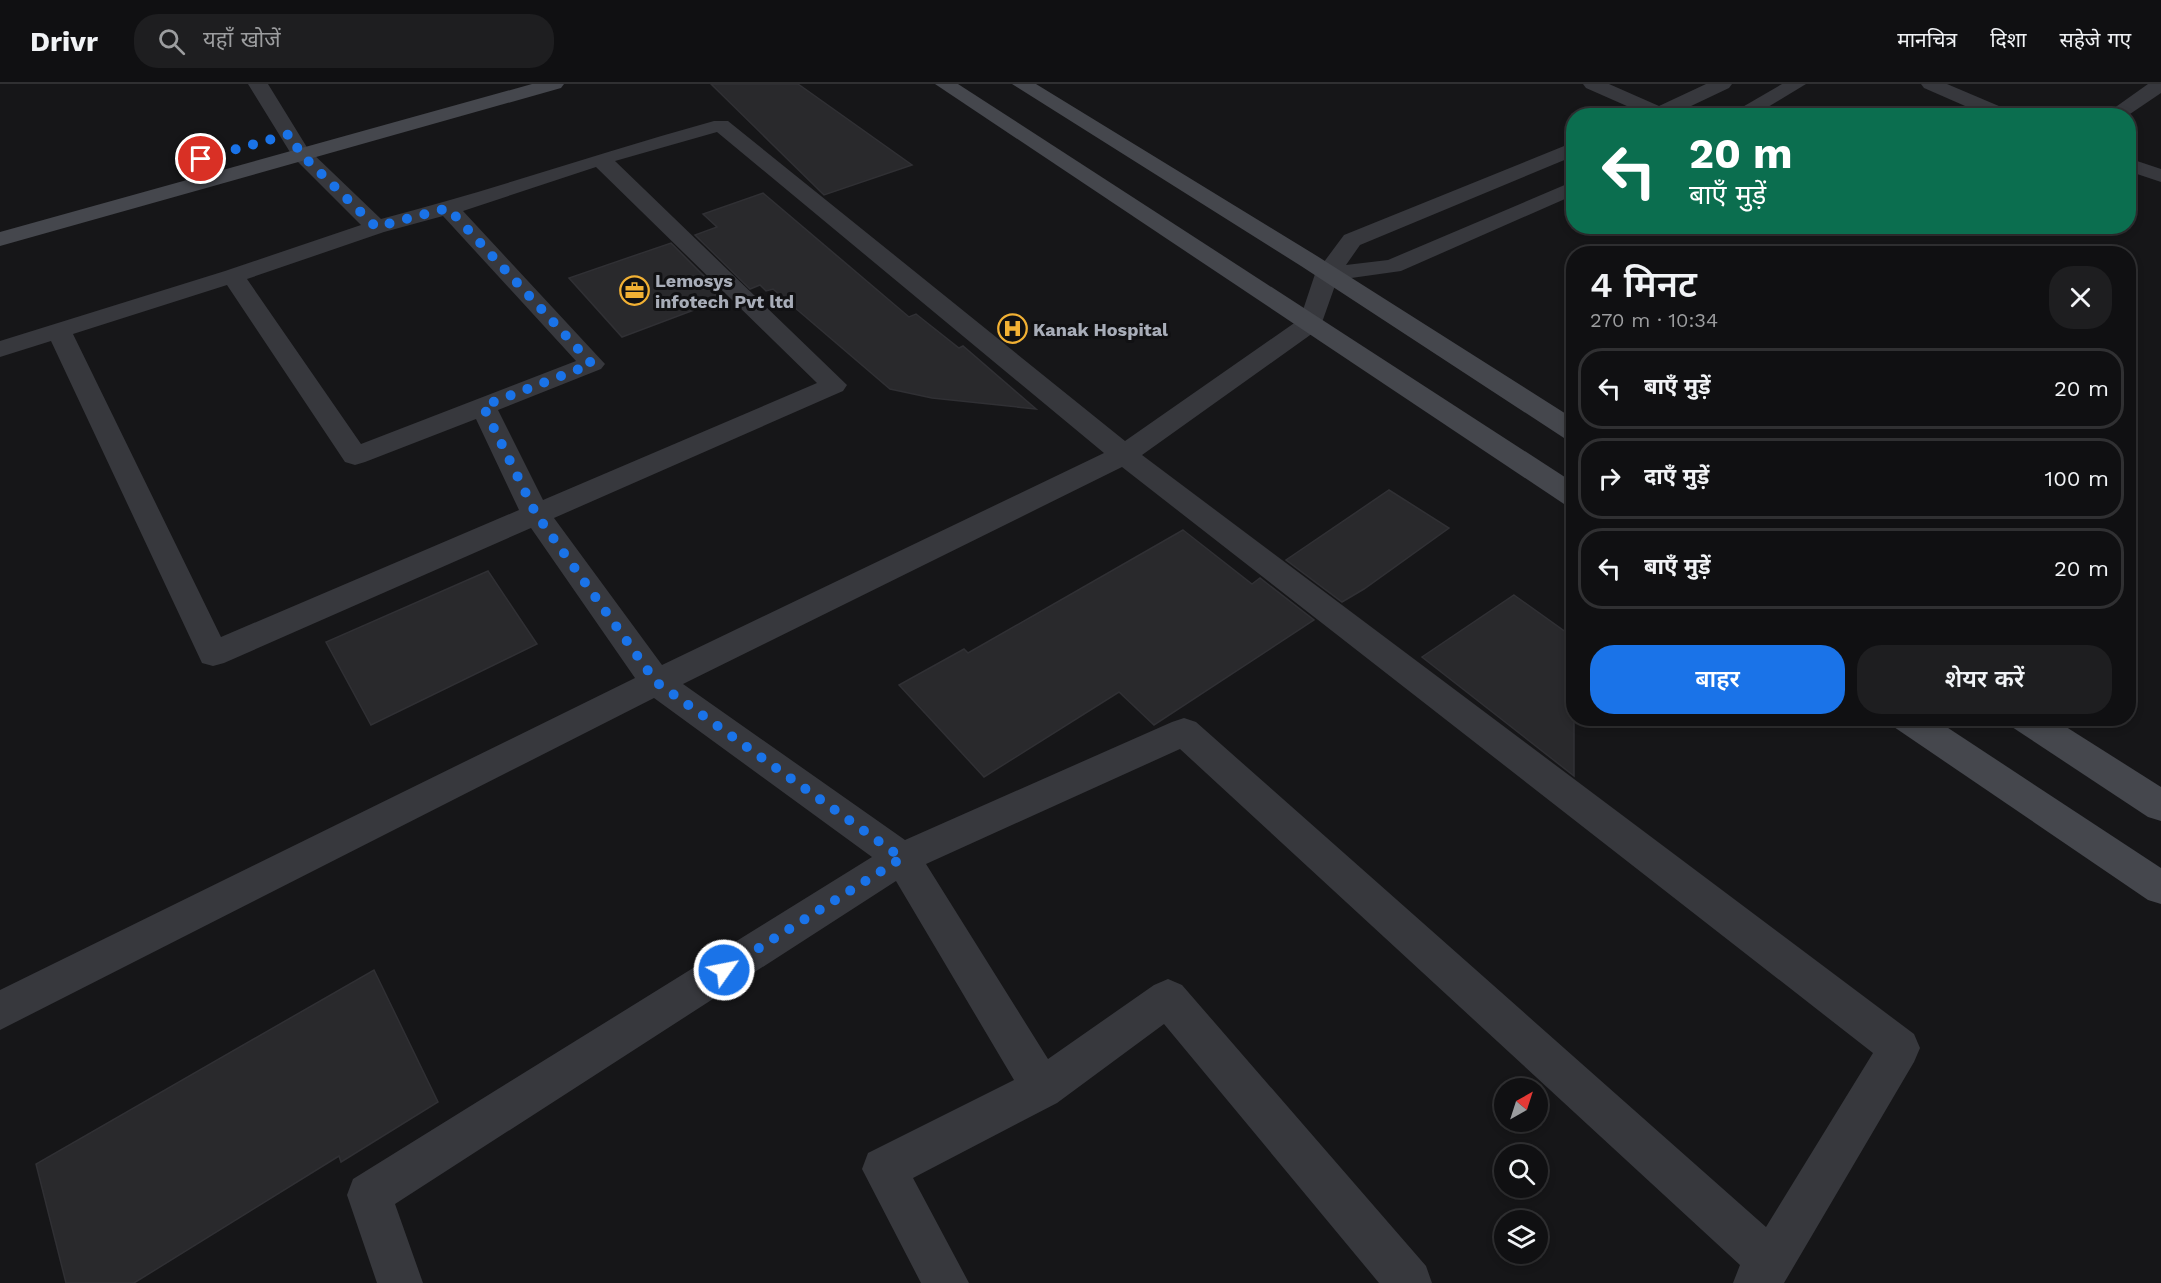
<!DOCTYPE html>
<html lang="hi">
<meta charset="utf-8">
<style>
:root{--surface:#101012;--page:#1e1e20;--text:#f1f3f6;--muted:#9c9d9f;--line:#303032;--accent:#1a73e8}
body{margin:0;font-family:"Work Sans","Noto Sans Devanagari",sans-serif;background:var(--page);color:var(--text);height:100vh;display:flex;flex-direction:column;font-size:22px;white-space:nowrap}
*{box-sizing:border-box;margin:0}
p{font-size:20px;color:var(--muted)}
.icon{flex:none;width:33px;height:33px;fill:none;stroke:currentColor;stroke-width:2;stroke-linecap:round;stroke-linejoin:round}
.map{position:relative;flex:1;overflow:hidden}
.panel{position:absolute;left:1566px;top:162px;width:570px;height:480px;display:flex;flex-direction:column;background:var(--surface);border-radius:24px;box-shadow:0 3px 9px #0003,0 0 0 2px var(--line)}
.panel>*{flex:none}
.top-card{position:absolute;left:1566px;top:24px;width:570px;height:126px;border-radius:24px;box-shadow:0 3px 9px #0003,0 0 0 2px var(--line);background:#0b6e4f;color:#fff;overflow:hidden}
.needle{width:39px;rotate:39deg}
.controls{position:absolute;left:1494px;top:994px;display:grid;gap:12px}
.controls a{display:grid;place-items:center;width:54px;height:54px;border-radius:50%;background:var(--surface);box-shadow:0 3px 9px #0003,0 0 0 2px var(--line);font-size:30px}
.pin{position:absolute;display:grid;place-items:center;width:51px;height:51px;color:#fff;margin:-26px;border:3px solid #fff;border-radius:50%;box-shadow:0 2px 6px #0007}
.me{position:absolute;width:66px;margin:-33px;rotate:57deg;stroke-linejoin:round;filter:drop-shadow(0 0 4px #0008)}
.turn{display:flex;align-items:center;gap:21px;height:126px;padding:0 24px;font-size:27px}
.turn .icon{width:78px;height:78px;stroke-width:2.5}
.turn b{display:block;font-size:42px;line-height:51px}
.round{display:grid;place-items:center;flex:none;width:63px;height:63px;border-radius:24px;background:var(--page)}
.headline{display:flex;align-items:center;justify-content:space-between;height:102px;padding:0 24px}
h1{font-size:36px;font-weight:600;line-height:45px}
.cta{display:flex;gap:12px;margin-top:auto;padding:12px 24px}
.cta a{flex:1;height:69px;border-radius:24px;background:var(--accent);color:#fff;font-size:24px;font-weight:600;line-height:69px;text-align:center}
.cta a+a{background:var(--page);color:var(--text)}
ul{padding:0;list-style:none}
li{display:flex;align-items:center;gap:18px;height:81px;margin:0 12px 9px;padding:0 12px;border:3px solid var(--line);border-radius:24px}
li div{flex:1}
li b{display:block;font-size:22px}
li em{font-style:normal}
header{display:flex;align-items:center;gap:36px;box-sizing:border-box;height:84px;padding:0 30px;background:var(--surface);border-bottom:2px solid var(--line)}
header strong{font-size:28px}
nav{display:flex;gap:33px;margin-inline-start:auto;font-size:21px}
.search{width:420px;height:54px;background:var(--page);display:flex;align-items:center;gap:15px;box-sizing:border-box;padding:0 21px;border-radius:24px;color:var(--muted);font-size:22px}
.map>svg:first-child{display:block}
.building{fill:#29292c;stroke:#303034;stroke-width:1.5}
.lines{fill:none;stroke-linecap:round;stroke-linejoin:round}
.street{fill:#37383d;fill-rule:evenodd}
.secondary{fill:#45474d;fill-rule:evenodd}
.route{stroke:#1a73e8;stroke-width:10;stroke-dasharray:0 18}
.labels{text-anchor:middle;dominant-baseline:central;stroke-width:6;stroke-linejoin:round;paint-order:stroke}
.far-poi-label{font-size:18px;font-weight:bold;fill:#a8adb8;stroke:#111113;text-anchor:start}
</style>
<header>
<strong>Drivr</strong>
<div class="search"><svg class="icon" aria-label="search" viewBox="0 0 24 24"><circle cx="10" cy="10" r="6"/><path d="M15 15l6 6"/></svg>यहाँ खोजें</div>
<nav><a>मानचित्र</a><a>दिशा</a><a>सहेजे गए</a></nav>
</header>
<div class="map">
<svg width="2161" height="1199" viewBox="0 0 2161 1199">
<rect width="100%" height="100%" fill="#161618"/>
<g class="building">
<polygon points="711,0 798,0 912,81 824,111"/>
<polygon points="763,109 909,233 916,230 959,264 963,262 1036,325 932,314 890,305 773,205 766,207 760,201 750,205 695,151 717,143 703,130"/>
<polygon points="671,159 726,214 622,253 569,194"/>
<polygon points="1389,406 1449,444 1364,505 1342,518 1286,476"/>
<polygon points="1183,446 1252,500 1260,494 1314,536 1154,641 1119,608 984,693 899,601 964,565 968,569"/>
<polygon points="488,487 537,560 371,641 326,558"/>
<polygon points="1514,511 1574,554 1574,692 1422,573"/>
<polygon points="374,886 438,1018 341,1078 339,1072 134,1199 66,1199 36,1080"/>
</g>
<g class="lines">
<g class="street">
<path d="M248,0H268L308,65L381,135C493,106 602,68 714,37H728L1125,357L1300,235L1315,190L1344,151L1574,58V72L1360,161L1346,181L1388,176L1574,97V111L1401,187L1337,196L1320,244L1142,371L1914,950L1920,964L1914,978L1784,1199H1733L1740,1181L1180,665L926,780L1048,975L1154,901L1168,895L1182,901L1426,1182L1432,1199H1379L1164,940L1057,1019L913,1094L969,1199H921L862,1085L868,1069L1014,996L896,797L395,1120L423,1199H377L347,1111L353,1095L872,773L654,614L0,946V906L635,594L531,444L224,579L213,582L202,579L51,257L0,273V257L225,187L361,141L293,73ZM717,48L1104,369L662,581L554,434L843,307L847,301L615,77ZM596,83L817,299L543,416L498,326L601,285L605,280L463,127ZM443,132L576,277L361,360L247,195L384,148ZM227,201L345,378L355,381L365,378L476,335L519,426L221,553L73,250ZM1122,383L1873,969L1766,1143L1196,638L1184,634L1172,638L905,756L683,600Z"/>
<polygon points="1583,0 1609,0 1659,22 1706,0 1732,0 1729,4 1670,32 1643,32 1645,30 1586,4"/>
<polygon points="1782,0 1806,0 1753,32 1727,32"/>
<polygon points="1921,0 1947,0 2013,28 2016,32 1988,32 1924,4"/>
<polygon points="2148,0 2161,0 2161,9 2127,32 2103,32"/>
<polygon points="2128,74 2161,85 2161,98 2128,87"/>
</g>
<g class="secondary">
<polygon points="532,0 564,0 561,4 0,162 0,148"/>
<polygon points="935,0 958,0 1574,399 1574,422 1564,420"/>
<polygon points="1012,0 1036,0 1317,172 1574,335 1574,356 1564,354 1301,182"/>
<polygon points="1889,634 1933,634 2161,784 2161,820 2148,816 1894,643"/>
<polygon points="2007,634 2052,634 2161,703 2161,737 2148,733 2012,643"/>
</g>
</g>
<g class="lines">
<polyline class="route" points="201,75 290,50 300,69 376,143 448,124 592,280 483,322 536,430 656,598 902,774 724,886"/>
</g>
<defs>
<symbol id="office-ring" viewBox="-11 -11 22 22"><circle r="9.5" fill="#111113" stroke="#f2b134" stroke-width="1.5"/><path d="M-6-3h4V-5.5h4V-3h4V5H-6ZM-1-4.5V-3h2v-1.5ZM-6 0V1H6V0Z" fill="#f2b134"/></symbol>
<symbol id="hospital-ring" viewBox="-11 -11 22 22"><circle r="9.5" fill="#111113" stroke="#f2b134" stroke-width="1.5"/><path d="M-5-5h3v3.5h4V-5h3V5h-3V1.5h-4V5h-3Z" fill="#f2b134"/></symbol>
</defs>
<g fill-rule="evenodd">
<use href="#office-ring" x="618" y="190" width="33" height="33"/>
<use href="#hospital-ring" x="996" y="228" width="33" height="33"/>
</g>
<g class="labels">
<g class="far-poi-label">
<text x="655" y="196">Lemosys<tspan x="655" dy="21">infotech Pvt ltd</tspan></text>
<text x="1033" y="245">Kanak Hospital</text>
</g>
</g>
</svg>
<div class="controls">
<a><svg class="needle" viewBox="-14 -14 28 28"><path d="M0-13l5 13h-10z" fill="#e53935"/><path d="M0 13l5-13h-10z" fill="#9c9d9f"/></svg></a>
<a><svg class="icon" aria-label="search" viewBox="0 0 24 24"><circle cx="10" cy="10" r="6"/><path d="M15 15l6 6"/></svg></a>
<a><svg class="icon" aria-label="layers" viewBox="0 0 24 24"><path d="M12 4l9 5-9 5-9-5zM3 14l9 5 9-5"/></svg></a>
</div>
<div class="pin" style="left:201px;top:75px;background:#d93025"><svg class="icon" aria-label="arrive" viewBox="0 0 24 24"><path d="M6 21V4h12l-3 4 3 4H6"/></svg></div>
<svg class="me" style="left:724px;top:886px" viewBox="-20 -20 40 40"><circle r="17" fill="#1a73e8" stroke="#fff" stroke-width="3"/><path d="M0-11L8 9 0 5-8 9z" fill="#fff"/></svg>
<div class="top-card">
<div class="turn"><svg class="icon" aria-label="left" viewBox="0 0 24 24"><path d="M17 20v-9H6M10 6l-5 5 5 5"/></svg><div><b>20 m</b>बाएँ मुड़ें</div></div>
</div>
<section class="panel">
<div class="headline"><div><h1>4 मिनट</h1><p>270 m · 10:34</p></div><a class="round"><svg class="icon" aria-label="close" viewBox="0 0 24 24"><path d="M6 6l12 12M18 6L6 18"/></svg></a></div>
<ul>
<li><svg class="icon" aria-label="left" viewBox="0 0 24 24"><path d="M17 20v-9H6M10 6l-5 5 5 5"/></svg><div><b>बाएँ मुड़ें</b></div><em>20 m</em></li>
<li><svg class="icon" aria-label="right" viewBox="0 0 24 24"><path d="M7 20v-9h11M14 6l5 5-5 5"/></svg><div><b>दाएँ मुड़ें</b></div><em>100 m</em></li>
<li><svg class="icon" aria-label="left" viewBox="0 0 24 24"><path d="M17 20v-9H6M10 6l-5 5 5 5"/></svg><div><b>बाएँ मुड़ें</b></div><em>20 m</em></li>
</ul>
<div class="cta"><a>बाहर</a><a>शेयर करें</a></div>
</section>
</div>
